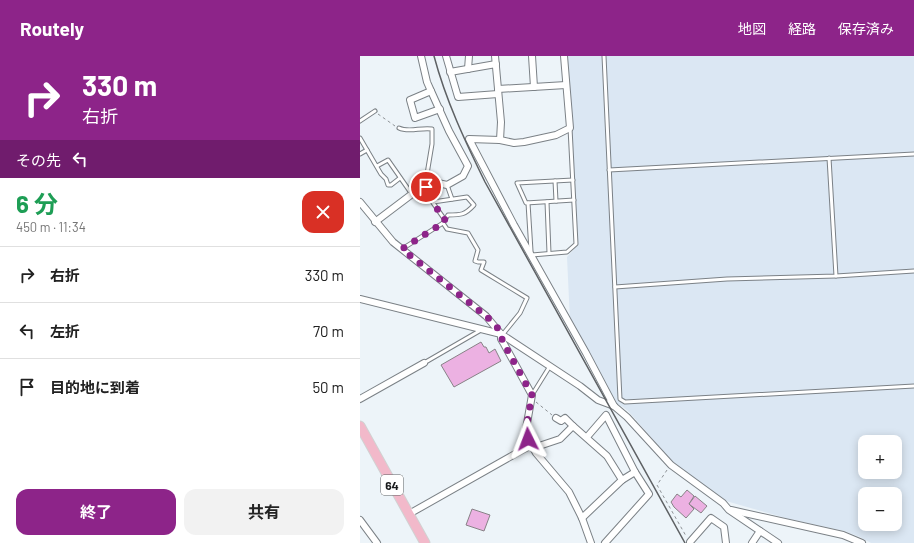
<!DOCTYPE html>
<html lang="ja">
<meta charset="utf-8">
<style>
:root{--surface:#fff;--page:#f2f2f2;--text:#222;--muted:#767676;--line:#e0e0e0;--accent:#8d2489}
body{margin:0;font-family:Barlow,"Noto Sans JP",sans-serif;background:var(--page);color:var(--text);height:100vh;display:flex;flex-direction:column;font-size:15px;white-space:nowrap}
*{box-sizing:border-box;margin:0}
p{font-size:13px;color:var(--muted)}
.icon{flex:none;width:22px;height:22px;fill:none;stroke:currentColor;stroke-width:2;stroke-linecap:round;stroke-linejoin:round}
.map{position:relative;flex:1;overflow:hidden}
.drawer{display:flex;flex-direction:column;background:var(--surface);width:360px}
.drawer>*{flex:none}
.guide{background:#8d2489;color:#fff;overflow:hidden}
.fabs{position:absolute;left:498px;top:379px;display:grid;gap:8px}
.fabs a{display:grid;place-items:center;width:44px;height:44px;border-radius:8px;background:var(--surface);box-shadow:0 2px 10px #0003;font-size:20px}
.pin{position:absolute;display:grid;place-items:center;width:34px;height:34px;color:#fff;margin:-17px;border:2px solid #fff;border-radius:50%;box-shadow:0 1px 4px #0007}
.me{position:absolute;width:44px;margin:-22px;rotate:357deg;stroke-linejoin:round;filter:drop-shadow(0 0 3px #0008)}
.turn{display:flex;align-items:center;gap:14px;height:84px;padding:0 16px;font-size:18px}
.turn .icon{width:52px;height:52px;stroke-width:2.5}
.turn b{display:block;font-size:28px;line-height:34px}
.then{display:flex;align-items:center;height:38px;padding:0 16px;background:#0003;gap:8px;font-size:15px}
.round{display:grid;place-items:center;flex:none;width:42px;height:42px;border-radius:12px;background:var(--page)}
.summary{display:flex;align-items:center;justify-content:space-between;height:68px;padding:0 16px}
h1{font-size:24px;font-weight:700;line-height:30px;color:#1e9e55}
.action{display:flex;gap:8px;margin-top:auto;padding:8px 16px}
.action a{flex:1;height:46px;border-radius:12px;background:var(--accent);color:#fff;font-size:16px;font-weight:700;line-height:46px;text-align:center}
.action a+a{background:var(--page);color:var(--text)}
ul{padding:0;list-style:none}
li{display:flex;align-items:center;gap:12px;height:56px;padding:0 16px;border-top:1px solid var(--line)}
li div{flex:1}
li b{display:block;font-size:15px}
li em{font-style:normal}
header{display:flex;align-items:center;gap:24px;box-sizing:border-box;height:56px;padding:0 20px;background:var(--accent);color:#fff}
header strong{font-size:19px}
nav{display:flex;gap:22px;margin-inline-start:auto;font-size:14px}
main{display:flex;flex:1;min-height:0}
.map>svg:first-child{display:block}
.built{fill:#dbe7f3;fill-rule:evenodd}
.building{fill:#ecb1e2;stroke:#888287}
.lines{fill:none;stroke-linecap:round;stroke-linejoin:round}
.service-casing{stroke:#7b8186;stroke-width:5}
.minor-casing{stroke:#7b8186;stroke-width:8}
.primary-casing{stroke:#d1d2d2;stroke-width:11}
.path{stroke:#8f9397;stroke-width:1;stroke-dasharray:3 3;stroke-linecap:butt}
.service{stroke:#fff;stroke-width:3}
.minor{stroke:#fff;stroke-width:6}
.primary{stroke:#f2b9ca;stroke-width:9}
.rail{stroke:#5e6164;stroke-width:1.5}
.route{stroke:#8d2489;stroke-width:7;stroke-dasharray:0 12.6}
.labels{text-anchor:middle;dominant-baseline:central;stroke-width:3;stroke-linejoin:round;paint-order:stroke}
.shield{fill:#fff;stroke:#5f6062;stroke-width:1}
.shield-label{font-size:12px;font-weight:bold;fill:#1a1c1e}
</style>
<header>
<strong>Routely</strong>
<nav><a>地図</a><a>経路</a><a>保存済み</a></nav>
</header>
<main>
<section class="drawer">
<div class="guide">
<div class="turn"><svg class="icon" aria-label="right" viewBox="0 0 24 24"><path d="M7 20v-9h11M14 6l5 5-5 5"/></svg><div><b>330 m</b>右折</div></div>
<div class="then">その先<svg class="icon" aria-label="left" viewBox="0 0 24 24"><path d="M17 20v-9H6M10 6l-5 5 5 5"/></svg></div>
</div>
<div class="summary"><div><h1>6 分</h1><p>450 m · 11:34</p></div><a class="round" style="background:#d93025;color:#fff"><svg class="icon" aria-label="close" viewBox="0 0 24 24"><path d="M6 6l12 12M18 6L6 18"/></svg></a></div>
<ul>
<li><svg class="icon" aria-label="right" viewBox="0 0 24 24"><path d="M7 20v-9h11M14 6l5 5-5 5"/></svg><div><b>右折</b></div><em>330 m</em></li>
<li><svg class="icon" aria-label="left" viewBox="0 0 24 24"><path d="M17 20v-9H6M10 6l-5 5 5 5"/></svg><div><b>左折</b></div><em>70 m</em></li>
<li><svg class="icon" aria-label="arrive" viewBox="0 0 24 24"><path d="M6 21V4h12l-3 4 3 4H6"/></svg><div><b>目的地に到着</b></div><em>50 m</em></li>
</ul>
<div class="action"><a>終了</a><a>共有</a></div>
</section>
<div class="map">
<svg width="554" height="487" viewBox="0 0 554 487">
<rect width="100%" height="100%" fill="#edf4f9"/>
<path class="built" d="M206,0H554V487H511L500,481L484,475L429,463L366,445L328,418L311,404L269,356L263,351L253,346L210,265L207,201L218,189L212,73ZM505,386H535V416H505ZM505,438H535V468H505Z"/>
<g class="building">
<polygon points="121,286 124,291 126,291 129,297 135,293 141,305 94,331 81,309"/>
<polygon points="327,434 334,440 329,448 334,453 326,462 314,451 311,446 317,438 321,441"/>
<polygon points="335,440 347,450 341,457 329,448"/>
<polygon points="112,453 130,459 124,475 106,469"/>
</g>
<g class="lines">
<defs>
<g id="service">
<polyline points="244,0 260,343 265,346 554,330"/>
<polyline points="0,65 15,55"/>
<path d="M39,72C49,77 61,71 72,73V88L66,124V131L71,144L85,164"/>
<polyline points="0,82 21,118 26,123 28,129 31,129 40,122"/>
<polyline points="0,98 7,94"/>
<polyline points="469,102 476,220"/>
<polyline points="17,110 28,104 51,137"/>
<polyline points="249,114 554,98"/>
<polyline points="213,124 157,127 166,147 214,144"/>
<polyline points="195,125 196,145"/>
<polyline points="87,129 92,143"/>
<polyline points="187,146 189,197"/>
<polyline points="168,147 171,195"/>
<polyline points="83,167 87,173 108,177 118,194 115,205 118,206 124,206 121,214 167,242 160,257 143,278 141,278"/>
<path d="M42,193L83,167L88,159C101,159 105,159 114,149L107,141L73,146"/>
<polyline points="172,199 207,196 216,188 210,72"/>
<polyline points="255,231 367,223 476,220 554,215"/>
<polyline points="64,307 121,274"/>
<polyline points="172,339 190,310"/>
</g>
<g id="minor">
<polyline points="86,0 98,41 138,38"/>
<polyline points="135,0 141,66 140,84"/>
<polyline points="172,0 174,31"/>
<polyline points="204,0 210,72 196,79 164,86 154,87 140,84 109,83 154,169 226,297 254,350 267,361 311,409 363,447 369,454 418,487"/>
<polyline points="108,13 109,0"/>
<polyline points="90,16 136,8"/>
<polyline points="138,33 206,29"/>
<polyline points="71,35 50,44 55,62 80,53"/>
<polyline points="0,146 33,186 126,260 141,278 220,330 238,344 254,350"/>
<polyline points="15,166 64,129 78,127 87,129 103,120 108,110 89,75 71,35 67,26 61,0"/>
<polyline points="0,243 141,278"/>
<polyline points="141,278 141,283 144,288 172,339 166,373 168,383 176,397 209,436 222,462 231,487"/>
<polyline points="0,343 64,307"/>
<polyline points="196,362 201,365 205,362 213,370"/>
<polyline points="227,381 246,359 275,416 289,438 245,487"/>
<polyline points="173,392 200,383 213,370 247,400 262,424"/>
<polyline points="371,454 483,479 502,487"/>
<polyline points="49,458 171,389"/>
<polyline points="222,462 262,424 275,416"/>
<polyline points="0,464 17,487"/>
<polyline points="330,487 330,486 351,462 364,471 366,487"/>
<polyline points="392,487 400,475"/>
</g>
<polyline id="primary" points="0,370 65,487"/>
</defs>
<use href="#service" class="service-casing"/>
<use href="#minor" class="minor-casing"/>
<use href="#primary" class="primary-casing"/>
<g class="path">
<polyline points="18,58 35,70"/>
<polyline points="176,346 192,359"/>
<polyline points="307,414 297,429 326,480"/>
</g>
<use href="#service" class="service"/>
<use href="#minor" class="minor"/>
<use href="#primary" class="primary"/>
<path class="rail" d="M74,0C86,45 105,85 125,126L325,487"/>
</g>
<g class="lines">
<path class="route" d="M66,131L71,144L85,164L83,167L42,193L126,260C131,265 139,271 141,279C142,282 142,285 144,288L172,339L166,373L168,383"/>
</g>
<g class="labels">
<rect class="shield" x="21" y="419" width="22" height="20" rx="3"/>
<g class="shield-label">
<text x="32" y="429">64</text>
</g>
</g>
</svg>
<div class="fabs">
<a>+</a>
<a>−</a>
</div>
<div class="pin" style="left:66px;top:131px;background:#d93025"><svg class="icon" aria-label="arrive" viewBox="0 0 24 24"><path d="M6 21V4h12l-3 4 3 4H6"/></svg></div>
<svg class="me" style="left:168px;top:383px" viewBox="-20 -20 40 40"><path d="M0-17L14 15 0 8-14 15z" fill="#8d2489" stroke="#fff" stroke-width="4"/></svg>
</div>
</main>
